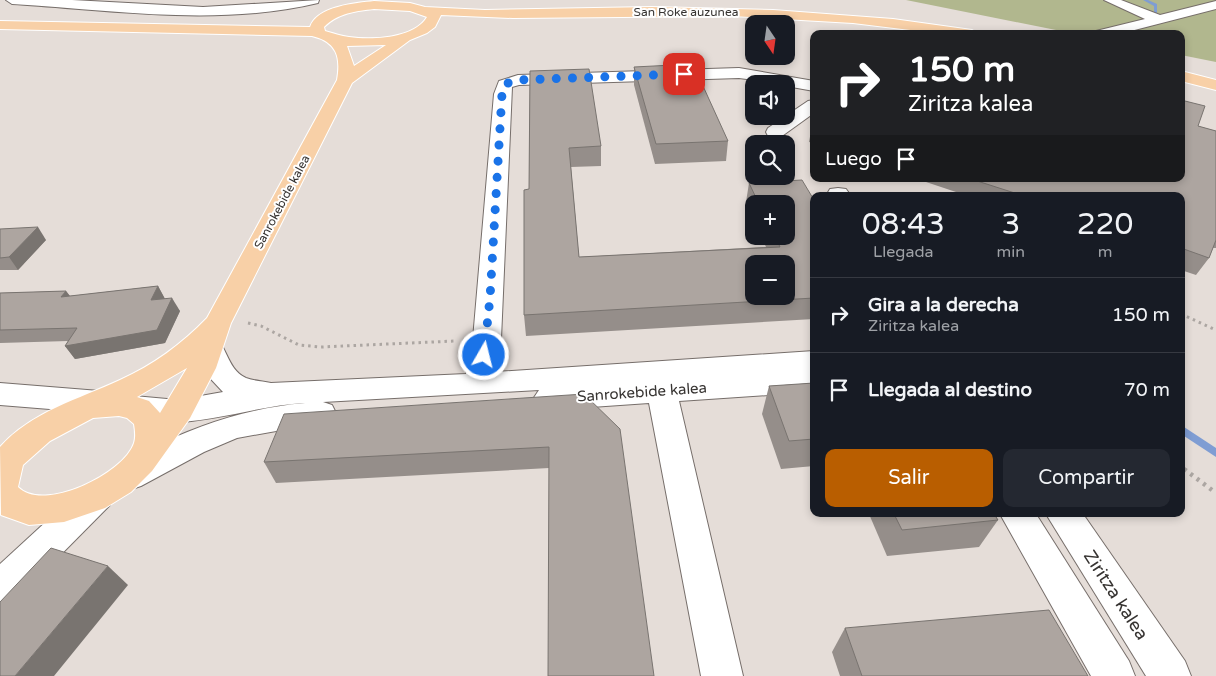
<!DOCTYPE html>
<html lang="es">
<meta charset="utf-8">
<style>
:root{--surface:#171b24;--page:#242831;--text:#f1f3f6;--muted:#9ea1a6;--line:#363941;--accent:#b95e00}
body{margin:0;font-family:"Varela Round",sans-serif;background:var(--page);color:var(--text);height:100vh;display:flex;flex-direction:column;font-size:19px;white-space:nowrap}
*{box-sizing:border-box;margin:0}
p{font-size:16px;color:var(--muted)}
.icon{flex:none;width:28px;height:28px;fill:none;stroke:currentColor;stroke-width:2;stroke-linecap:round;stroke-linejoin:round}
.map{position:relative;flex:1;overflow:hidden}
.details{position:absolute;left:810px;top:192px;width:375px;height:325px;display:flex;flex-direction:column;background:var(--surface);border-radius:10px;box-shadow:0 2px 8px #0003}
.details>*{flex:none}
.banner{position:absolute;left:810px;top:30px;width:375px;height:152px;border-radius:10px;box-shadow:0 2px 8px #0003;background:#202124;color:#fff;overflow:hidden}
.needle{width:32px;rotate:167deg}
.tools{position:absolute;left:745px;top:15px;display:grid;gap:10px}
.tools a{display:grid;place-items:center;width:50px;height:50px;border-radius:10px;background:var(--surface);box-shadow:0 2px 8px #0003;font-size:25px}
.pin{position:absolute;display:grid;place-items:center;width:42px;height:42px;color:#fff;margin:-21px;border-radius:10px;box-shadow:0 2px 8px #0006}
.me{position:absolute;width:55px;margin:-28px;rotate:8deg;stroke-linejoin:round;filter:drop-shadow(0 0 4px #0008)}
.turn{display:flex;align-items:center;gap:18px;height:105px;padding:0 15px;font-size:22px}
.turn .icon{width:65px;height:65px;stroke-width:2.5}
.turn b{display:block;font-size:35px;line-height:42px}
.then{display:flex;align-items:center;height:48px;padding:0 15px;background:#0003;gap:10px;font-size:19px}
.eta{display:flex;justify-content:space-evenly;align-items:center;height:85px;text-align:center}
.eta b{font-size:30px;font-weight:600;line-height:35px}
.button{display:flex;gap:10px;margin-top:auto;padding:10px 15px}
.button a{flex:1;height:58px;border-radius:10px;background:var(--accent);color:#fff;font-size:20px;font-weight:600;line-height:58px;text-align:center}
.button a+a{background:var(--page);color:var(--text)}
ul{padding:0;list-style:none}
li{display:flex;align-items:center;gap:15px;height:75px;padding:0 15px;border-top:1px solid var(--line)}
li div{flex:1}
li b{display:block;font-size:19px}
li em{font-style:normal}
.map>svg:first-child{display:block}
.green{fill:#b1b78e}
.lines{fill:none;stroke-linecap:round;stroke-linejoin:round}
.stream{fill:#7f9dd3;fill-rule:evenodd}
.minor-casing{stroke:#766e6a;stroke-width:2}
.major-casing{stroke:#fff;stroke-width:2}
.path-far1{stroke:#aca6a2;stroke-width:3;stroke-dasharray:2.5 4;stroke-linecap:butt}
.path{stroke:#aca6a2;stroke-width:4.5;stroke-dasharray:3 5;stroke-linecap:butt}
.minor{fill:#fff;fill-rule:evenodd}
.major{fill:#f8d0a7;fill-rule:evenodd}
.wall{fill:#958e8a}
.shaded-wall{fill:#797470}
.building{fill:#ada5a0;stroke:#797470;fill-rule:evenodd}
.route{stroke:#1a73e8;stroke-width:9;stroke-dasharray:0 16.2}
.labels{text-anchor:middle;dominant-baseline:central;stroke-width:4;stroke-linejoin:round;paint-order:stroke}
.far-street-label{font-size:12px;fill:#373432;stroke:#fff}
.street-label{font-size:15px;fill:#373432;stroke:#fff}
.near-street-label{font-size:18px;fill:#373432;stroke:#fff}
</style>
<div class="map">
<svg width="1216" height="676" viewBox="0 0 1216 676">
<rect width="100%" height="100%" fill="#e5ddd8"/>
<polygon class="green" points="906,0 1216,0 1216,62 1181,55 1181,34 1076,34"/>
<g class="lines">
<g class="stream">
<polygon points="1143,0 1148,0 1157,4 1157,14 1154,13 1154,6"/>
<polygon points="1181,425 1216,448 1216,457 1181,434"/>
</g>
<defs>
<g id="minor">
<path d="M6,0H72L203,7L319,0L318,3C218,27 113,10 12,4Z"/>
<polygon points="1104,0 1121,0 1160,15 1216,1 1216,9 1119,34 1094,34 1096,31 1145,19"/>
<path d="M739,68L814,81V91L786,86V84L739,78L519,85L512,87L501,339L495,372L814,351V392L679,401L743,676H701L649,403L548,410L537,407L533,399L539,390L323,402L332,405L336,413L332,421L237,438L204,452L141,486L129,490L117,486L112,476C119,462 134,457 148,450C199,424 249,408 305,403C245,406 183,435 123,416L121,412L112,414L0,405V383L112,392L123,395L125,399L134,396L178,400L223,392L208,376L196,349L200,342L210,339L220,342C228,355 231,371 246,378C254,381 263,381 271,383L466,374L473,339L494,94L499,81L518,75Z"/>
<polygon points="814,100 814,113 782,136 768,136 766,132 768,128 808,101"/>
<polygon points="838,188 846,189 851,196 829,196 827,194 830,189"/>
<polygon points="98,480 110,485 115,495 110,505 14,602 0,607 0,564 86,485"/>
<polygon points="1000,514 1036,514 1129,661 1135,676 1091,676"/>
<polygon points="1046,514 1083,514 1185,661 1191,676 1146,676"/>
</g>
<g id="major">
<path d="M374,1L410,3L425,7L485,10L652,7L773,10L893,19L972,30L979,34H943L853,23L732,16L513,18L441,15L435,27L427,33L410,40L352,83L231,323L216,368L190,418L152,471L131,492L105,508L64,522L29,525L1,515L0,447C31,412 79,399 120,380C153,365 182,344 207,318L337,80C341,57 337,42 312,36L0,29V21L310,27C317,6 356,3 374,1ZM374,9L410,11L427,17C414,39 371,40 349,37C341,36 333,33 325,31L324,27C338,13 356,11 374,9ZM386,45L354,66L347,46ZM187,368L160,413L149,401L137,397ZM119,416L127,418L134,424C135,430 136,437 134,443C124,474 43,513 18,487L23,465L50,441L93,418Z"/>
<polygon points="1181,71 1216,80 1216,90 1181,81"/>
</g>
</defs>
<use href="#minor" class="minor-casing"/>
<use href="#major" class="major-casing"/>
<g class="path-far1">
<polyline points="1181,314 1216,330"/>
<polyline points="248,323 261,326 299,345 321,347 455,341"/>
<polyline points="1181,467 1186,470"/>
</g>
<polyline class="path" points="1184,469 1216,493"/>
<use href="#minor" class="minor"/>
<use href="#major" class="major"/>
</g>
<g class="wall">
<polygon points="634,67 728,141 726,161 655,164 634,85"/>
<polygon points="530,71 601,146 601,166 571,167 579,257 766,247 761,236 786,236 786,204 754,204 754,219 746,202 749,183 814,200 814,319 526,336 524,315 529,189"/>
<polygon points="814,125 814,143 809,142 812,126"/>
<polygon points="1198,126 1216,131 1216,248 1213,248 1209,258 1196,275 1181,270 1181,196 968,196 917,179 1181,179"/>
<polygon points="0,229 46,240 18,270 0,270"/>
<polygon points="158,286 165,299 180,311 165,343 75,359 65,346 68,341 0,343 0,293 66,291 70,296"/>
<polygon points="814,383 814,466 781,469 762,414 769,386"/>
<polygon points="584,394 549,468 276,483 264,462"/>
<polygon points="869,514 994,514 998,520 979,547 887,556"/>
<polygon points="845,628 1088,676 840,676 832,652"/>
</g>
<g class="shaded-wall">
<polygon points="38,227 46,240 18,270 9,257"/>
<polygon points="158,286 165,299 151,300"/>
<polygon points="66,291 75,303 61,297"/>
<polygon points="172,298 180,311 165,343 75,359 65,346"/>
<polygon points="108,566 128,585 54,676 15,676"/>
</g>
<g class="building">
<polygon points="693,64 728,141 656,144 634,67"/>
<path d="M589,69L601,146L569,148L579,257L780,247L775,236H786V204H759L749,183L802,180L814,200V298L524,315V190L529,189L530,71ZM754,264H786V296H754Z"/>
<polygon points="1181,100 1205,106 1198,126 1216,131 1216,240 1209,258 1181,248 1181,196 1024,196 971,179 1181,179"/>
<polygon points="38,227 9,257 0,258 0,229"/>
<polygon points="158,286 151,300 172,298 157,330 65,346 77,328 0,330 0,293 66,291 61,297"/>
<polygon points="814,383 814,439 789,441 769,386"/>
<polygon points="584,394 620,429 654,676 548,676 549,447 264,462 284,414"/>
<polygon points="894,514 994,514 998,520 902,530"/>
<polygon points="51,548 108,566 15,676 0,676 0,602"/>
<polygon points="1049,610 1088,676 862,676 845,628"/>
</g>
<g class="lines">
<polyline class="route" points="484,355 490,298 502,94 505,84 518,80 684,74"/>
</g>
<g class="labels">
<g class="far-street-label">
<text x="686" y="12">San Roke auzunea</text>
<text transform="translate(282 202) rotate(-62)">Sanrokebide kalea</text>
</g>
<g class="street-label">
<text transform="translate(642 392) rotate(-4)">Sanrokebide kalea</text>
</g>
<g class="near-street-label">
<text transform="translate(1116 595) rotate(57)">Ziritza kalea</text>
</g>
</g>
</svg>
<div class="tools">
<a><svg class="needle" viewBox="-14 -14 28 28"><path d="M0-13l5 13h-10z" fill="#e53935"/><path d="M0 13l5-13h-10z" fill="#9ea1a6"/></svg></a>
<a><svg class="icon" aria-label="sound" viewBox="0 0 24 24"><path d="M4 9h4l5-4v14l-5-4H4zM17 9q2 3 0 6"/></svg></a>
<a><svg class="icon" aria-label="search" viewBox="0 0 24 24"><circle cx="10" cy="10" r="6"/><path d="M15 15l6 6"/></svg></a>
<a>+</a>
<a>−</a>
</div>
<div class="pin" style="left:684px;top:74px;background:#d93025"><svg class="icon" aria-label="arrive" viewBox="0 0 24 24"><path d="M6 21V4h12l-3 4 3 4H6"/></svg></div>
<svg class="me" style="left:484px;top:355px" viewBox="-20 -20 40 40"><circle r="17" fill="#1a73e8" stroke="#fff" stroke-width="3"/><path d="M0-11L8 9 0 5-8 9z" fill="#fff"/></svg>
<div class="banner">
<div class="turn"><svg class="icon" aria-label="right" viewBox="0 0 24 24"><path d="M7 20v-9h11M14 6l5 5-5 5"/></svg><div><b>150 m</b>Ziritza kalea</div></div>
<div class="then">Luego<svg class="icon" aria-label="arrive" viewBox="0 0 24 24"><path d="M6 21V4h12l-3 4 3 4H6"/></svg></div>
</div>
<section class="details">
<div class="eta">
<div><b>08:43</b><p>Llegada</p></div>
<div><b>3</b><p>min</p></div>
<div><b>220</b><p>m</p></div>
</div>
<ul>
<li><svg class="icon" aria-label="right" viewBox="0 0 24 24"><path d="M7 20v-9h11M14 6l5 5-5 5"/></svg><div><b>Gira a la derecha</b><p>Ziritza kalea</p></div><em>150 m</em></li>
<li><svg class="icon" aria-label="arrive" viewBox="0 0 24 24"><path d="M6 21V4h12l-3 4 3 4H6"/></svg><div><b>Llegada al destino</b></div><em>70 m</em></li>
</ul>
<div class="button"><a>Salir</a><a>Compartir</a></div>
</section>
</div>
